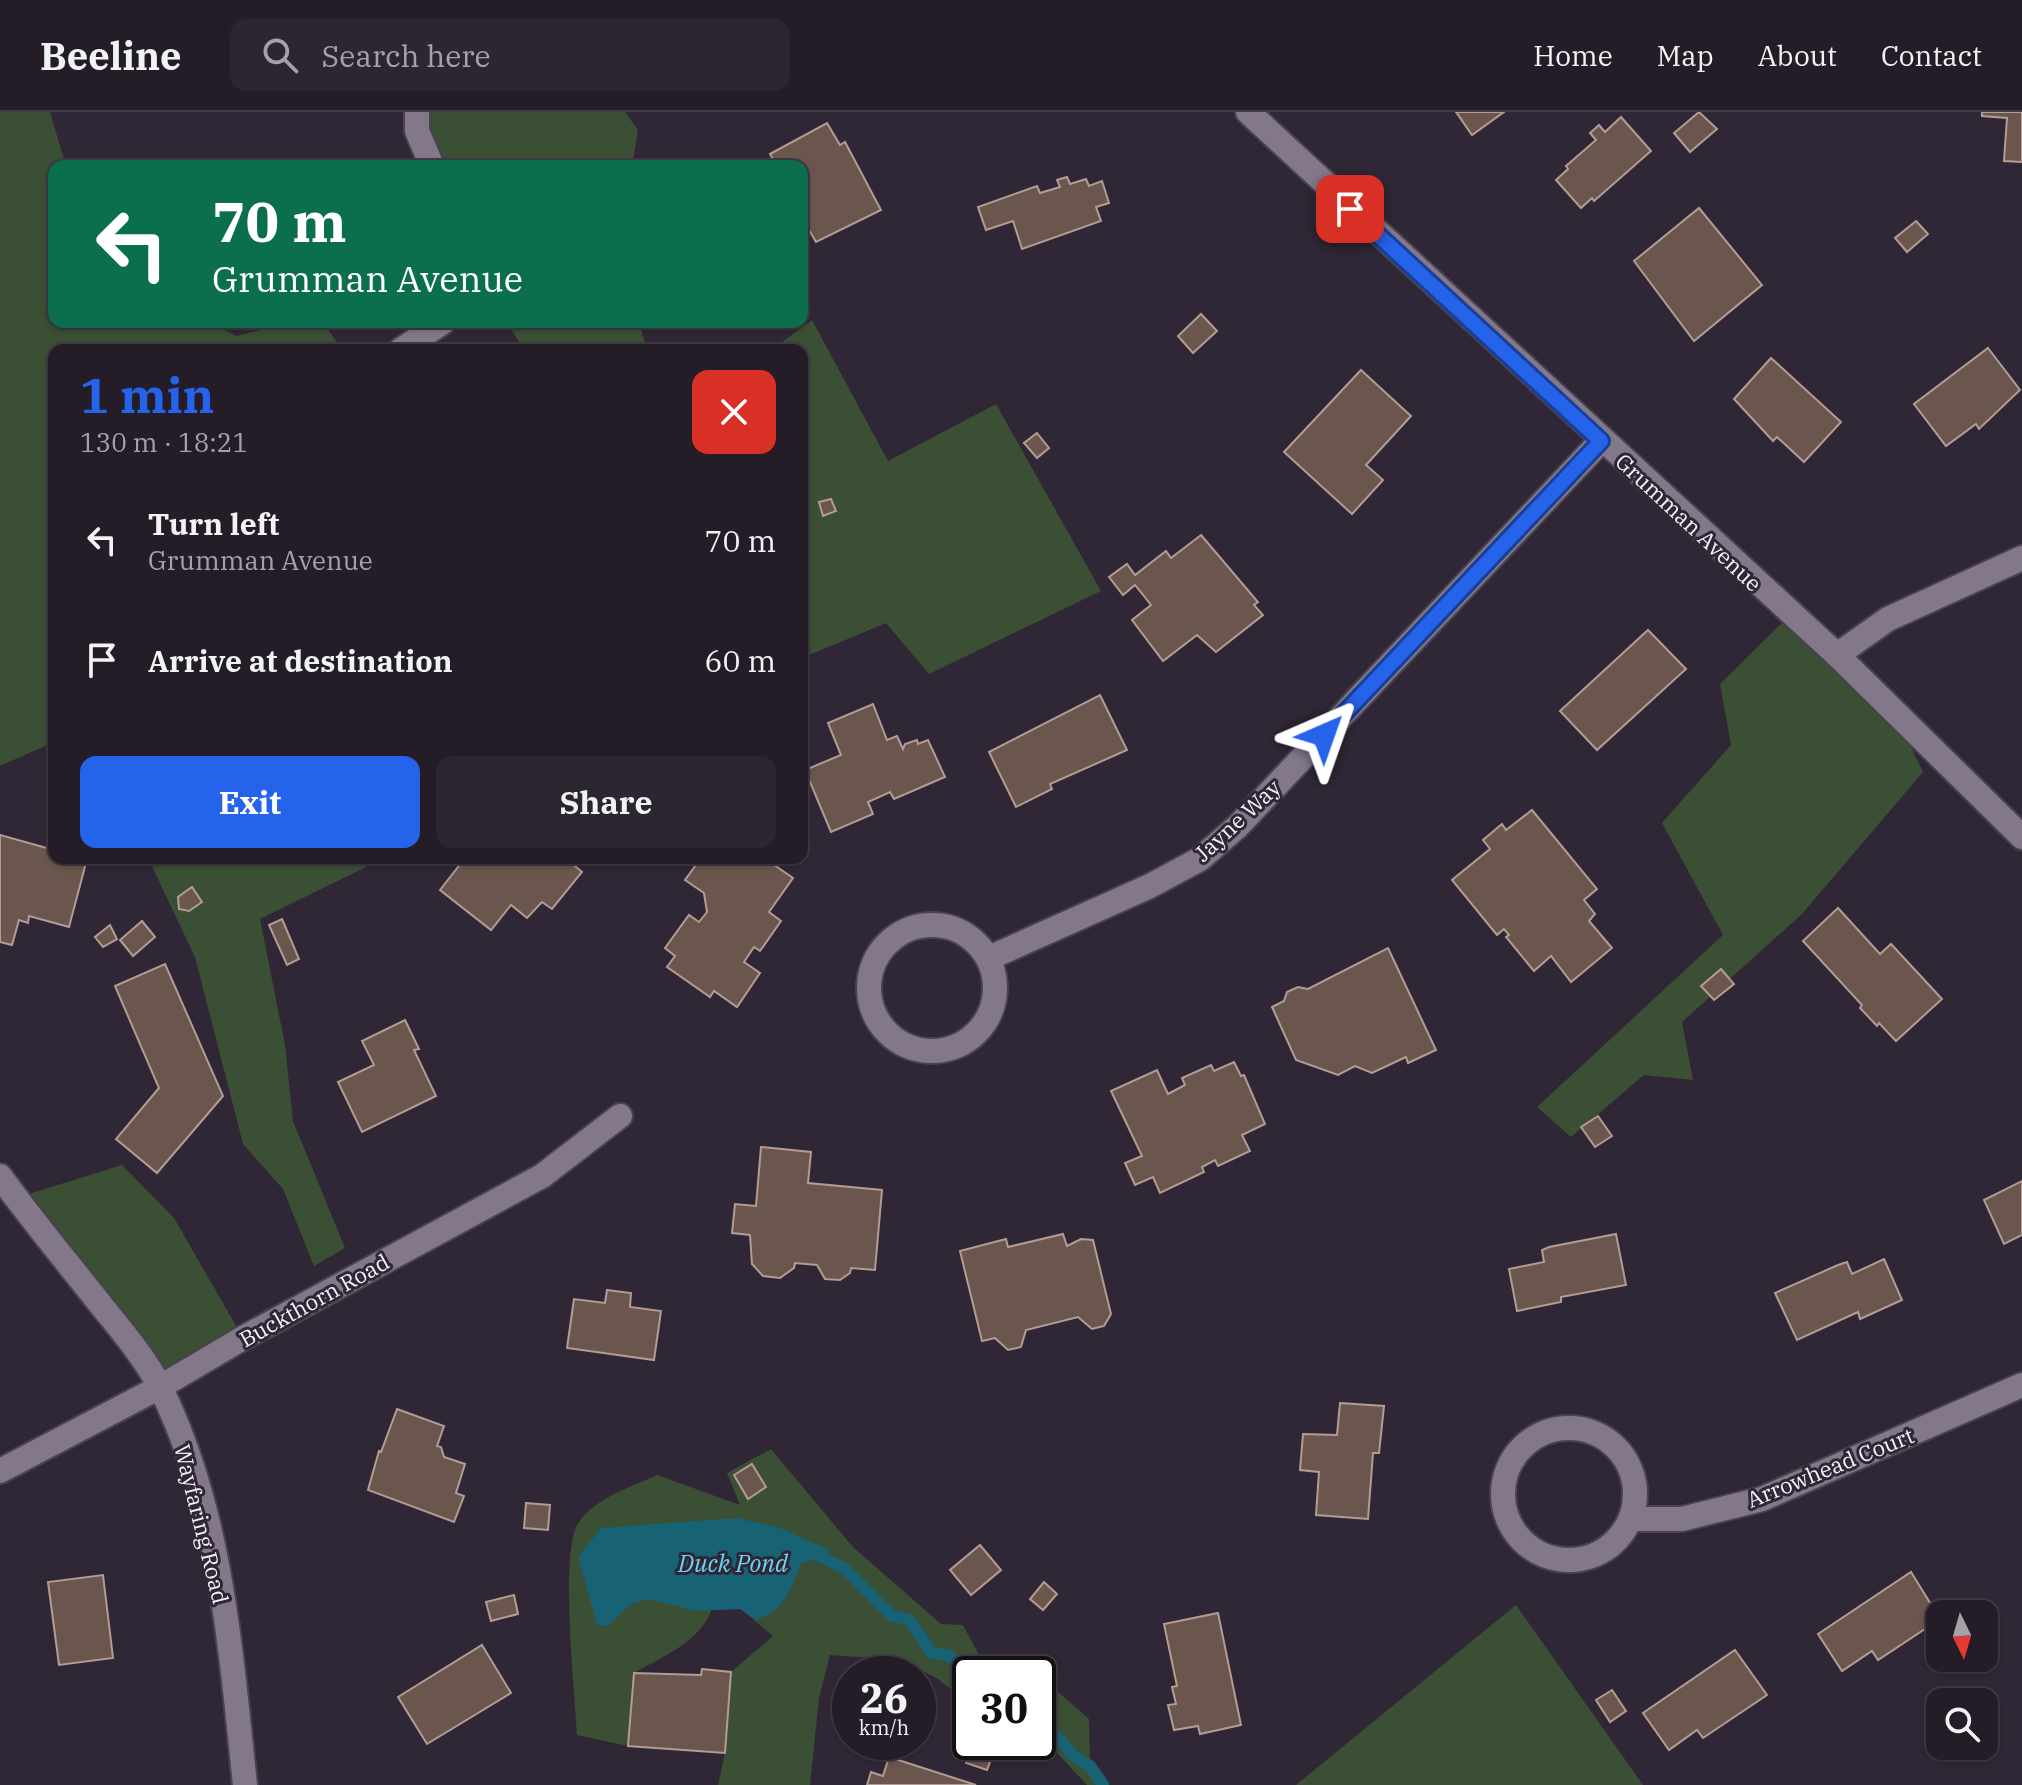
<!DOCTYPE html>
<meta charset="utf-8">
<style>
:root{--surface:#241d28;--page:#2c2630;--text:#f1f3f6;--muted:#a3a2a8;--line:#413b45;--accent:#2563eb}
body{margin:0;font-family:"IBM Plex Serif",serif;background:var(--page);color:var(--text);height:100vh;display:flex;flex-direction:column;font-size:30px;white-space:nowrap}
*{box-sizing:border-box;margin:0}
p{font-size:26px;color:var(--muted)}
.icon{flex:none;width:44px;height:44px;fill:none;stroke:currentColor;stroke-width:2;stroke-linecap:round;stroke-linejoin:round}
.map{position:relative;flex:1;overflow:hidden}
.side{position:absolute;left:48px;top:232px;width:760px;height:520px;display:flex;flex-direction:column;background:var(--surface);border-radius:16px;box-shadow:0 2px 6px #0004,0 0 0 2px var(--line)}
.side>*{flex:none}
.top-card{position:absolute;left:48px;top:48px;width:760px;height:168px;border-radius:16px;box-shadow:0 2px 6px #0004,0 0 0 2px var(--line);background:#0b6e4f;color:#fff;overflow:hidden}
.needle{width:52px;rotate:175deg}
.tools{position:absolute;left:1926px;top:1488px;display:grid;gap:16px}
.tools a{display:grid;place-items:center;width:72px;height:72px;border-radius:16px;background:var(--surface);box-shadow:0 2px 6px #0004,0 0 0 2px var(--line);font-size:40px}
.speed{position:absolute;left:832px;top:1544px;display:flex;gap:16px;font-size:40px;font-weight:700;text-align:center}
.speed>*{display:grid;place-content:center;width:104px;height:104px;border-radius:50%;background:var(--surface);box-shadow:0 2px 6px #0004,0 0 0 2px var(--line);line-height:1}
.speed small{font-size:20px;font-weight:400}
.speed .limit{border:4px solid #111;border-radius:12px;background:#fff;color:#111}
.pin{position:absolute;display:grid;place-items:center;width:68px;height:68px;color:#fff;margin:-34px;border-radius:16px;box-shadow:0 4px 12px #0006}
.me{position:absolute;width:88px;margin:-44px;rotate:43deg;stroke-linejoin:round;filter:drop-shadow(0 0 6px #0008)}
.turn{display:flex;align-items:center;gap:28px;height:168px;padding:0 32px;font-size:36px}
.turn .icon{width:104px;height:104px;stroke-width:2.5}
.turn b{display:block;font-size:56px;line-height:68px}
.round{display:grid;place-items:center;flex:none;width:84px;height:84px;border-radius:16px;background:var(--page)}
.summary{display:flex;align-items:center;justify-content:space-between;height:136px;padding:0 32px}
h1{font-size:48px;font-weight:700;line-height:60px;color:var(--accent)}
.cta{display:flex;gap:16px;margin-top:auto;padding:16px 32px}
.cta a{flex:1;height:92px;border-radius:16px;background:var(--accent);color:#fff;font-size:32px;font-weight:700;line-height:92px;text-align:center}
.cta a+a{background:var(--page);color:var(--text)}
ul{padding:0;list-style:none}
li{display:flex;align-items:center;gap:24px;height:120px;padding:0 32px}
li div{flex:1}
li b{display:block;font-size:30px}
li em{font-style:normal}
header{display:flex;align-items:center;gap:48px;box-sizing:border-box;height:112px;padding:0 40px;background:var(--surface);border-bottom:2px solid var(--line)}
header strong{font-size:38px}
nav{display:flex;gap:44px;margin-inline-start:auto;font-size:28px}
.search{width:560px;height:72px;background:var(--page);display:flex;align-items:center;gap:20px;box-sizing:border-box;padding:0 28px;border-radius:16px;color:var(--muted);font-size:30px}
.map>svg:first-child{display:block}
.green{fill:#3a4f33}
.water{fill:#186276}
.lines{fill:none;stroke-linecap:round;stroke-linejoin:round}
.stream{stroke:#186276;stroke-width:12}
.building{fill:#6b564e;stroke:#b39c93;stroke-width:2}
.minor-casing{stroke:#49424f;stroke-width:28}
.minor{stroke:#82788a;stroke-width:24}
.route-casing{stroke:#184099;stroke-width:20}
.route{stroke:#2563eb;stroke-width:14}
.labels{text-anchor:middle;dominant-baseline:central;stroke-width:6;stroke-linejoin:round;paint-order:stroke}
.street-label{font-size:22px;fill:#f7f1fc;stroke:#302736}
.water-label{font-size:24px;font-style:italic;fill:#6cd4f4;stroke:#302736}
</style>
<header>
<strong>Beeline</strong>
<div class="search"><svg class="icon" aria-label="search" viewBox="0 0 24 24"><circle cx="10" cy="10" r="6"/><path d="M15 15l6 6"/></svg>Search here</div>
<nav><a>Home</a><a>Map</a><a>About</a><a>Contact</a></nav>
</header>
<div class="map">
<svg width="2022" height="1673" viewBox="0 0 2022 1673">
<rect width="100%" height="100%" fill="#302736"/>
<g class="green">
<polygon points="0,0 50,0 66,54 54,54 54,210 208,210 237,224 293,210 323,210 342,238 54,238 54,630 0,654"/>
<polygon points="417,0 625,0 638,18 632,54 432,54"/>
<polygon points="812,208 888,349 996,292 1101,479 929,562 886,511 802,546 802,238 771,238"/>
<polygon points="507,210 639,210 647,238 524,238"/>
<polygon points="1790,503 1894,599 1923,660 1802,802 1682,910 1693,968 1644,963 1571,1025 1537,995 1723,823 1662,711 1731,633 1720,572"/>
<polygon points="148,746 360,746 366,755 260,807 285,933 293,1009 345,1136 314,1154 283,1077 243,1032 195,845"/>
<polygon points="122,1053 174,1106 243,1226 160,1275 16,1086"/>
<path d="M771,1337L853,1435L941,1512L963,1513L989,1562H970V1592L938,1567L901,1548L830,1543L819,1586L810,1673H718L725,1641L731,1560L773,1524L741,1497L712,1496C702,1529 662,1545 634,1561L628,1634L577,1623C575,1583 559,1436 579,1410C597,1385 629,1376 657,1363L740,1393L727,1361Z"/>
<polygon points="1516,1493 1643,1673 1296,1673"/>
<polygon points="1038,1578 1058,1580 1089,1607 1090,1654 1103,1673 1087,1673 1046,1629 1038,1630"/>
</g>
<path class="water" d="M737,1406L780,1416L831,1439L801,1452C789,1480 787,1496 756,1508L740,1497L697,1499L649,1487L629,1493L608,1514L597,1513L578,1445L601,1416Z"/>
<g class="lines">
<g class="stream">
<polyline points="807,1437 845,1457 891,1503 909,1508 932,1541 947,1543 957,1550 960,1572 970,1578"/>
<polyline points="1038,1604 1074,1644 1090,1654 1103,1673"/>
</g>
</g>
<g class="building">
<polygon points="1456,0 1504,0 1472,23"/>
<polygon points="1699,0 1717,17 1690,40 1674,21"/>
<polygon points="1982,0 2022,0 2022,50 2004,49 2007,6 1982,4"/>
<polygon points="1621,5 1651,39 1594,89 1592,86 1581,96 1556,68 1568,57 1566,54 1596,28 1590,21 1599,13 1605,20"/>
<polygon points="827,11 840,33 845,30 881,98 816,130 802,106 802,54 777,54 770,42"/>
<polygon points="1067,65 1070,72 1086,67 1089,74 1102,69 1109,91 1096,95 1101,109 1022,137 1013,109 986,118 978,95 1037,74 1040,81 1060,75 1057,68"/>
<polygon points="1699,96 1762,173 1694,229 1634,149"/>
<polygon points="1916,109 1928,122 1907,140 1895,126"/>
<polygon points="1201,202 1217,219 1193,241 1178,224"/>
<polygon points="1988,236 2020,278 1979,317 1976,312 1946,334 1914,292"/>
<polygon points="1771,246 1841,310 1804,350 1777,325 1773,329 1734,287"/>
<polygon points="1361,258 1411,304 1366,353 1383,368 1352,402 1284,340"/>
<polygon points="1037,321 1049,336 1037,346 1024,331"/>
<polygon points="831,387 836,399 823,404 819,390"/>
<polygon points="1201,423 1258,490 1254,493 1263,503 1216,540 1197,523 1163,549 1132,508 1151,493 1135,473 1123,483 1109,465 1127,452 1135,463 1166,439 1171,446"/>
<polygon points="1648,518 1686,557 1597,638 1560,599"/>
<polygon points="1100,583 1127,638 1050,672 1052,677 1016,695 989,640"/>
<polygon points="873,592 887,628 897,624 903,637 905,632 917,628 918,632 928,628 945,665 894,687 890,680 868,690 873,702 831,720 805,658 841,643 828,611"/>
<polygon points="1532,698 1597,777 1584,788 1595,802 1589,809 1612,836 1571,870 1551,844 1534,859 1506,825 1509,823 1504,817 1497,823 1452,768 1490,737 1483,728 1502,712 1506,718"/>
<polygon points="0,723 54,738 54,746 87,747 69,815 29,804 28,811 19,808 12,833 0,830"/>
<polygon points="465,746 565,746 582,760 552,797 542,790 527,806 511,793 491,818 440,778"/>
<polygon points="701,746 764,746 793,766 769,800 781,809 760,839 754,835 744,850 760,861 737,895 714,879 710,885 667,855 675,844 665,836 689,803 699,810 707,800 704,781 685,768"/>
<polygon points="192,775 202,790 189,799 179,797 178,785"/>
<polygon points="1838,796 1880,842 1891,832 1942,887 1896,929 1879,911 1877,914 1860,896 1862,893 1803,829"/>
<polygon points="282,807 299,847 287,853 269,813"/>
<polygon points="142,809 155,825 133,844 120,828"/>
<polygon points="110,813 117,827 103,835 95,825"/>
<polygon points="1388,836 1436,938 1408,951 1406,945 1372,961 1355,954 1338,963 1296,948 1272,895 1284,889 1287,880 1298,875 1308,877"/>
<polygon points="165,852 223,984 157,1061 116,1027 159,976 115,874"/>
<polygon points="1721,857 1734,872 1714,888 1701,874"/>
<polygon points="405,908 419,937 414,938 436,984 362,1020 338,970 374,953 362,929"/>
<polygon points="1234,950 1241,964 1244,963 1265,1012 1242,1023 1250,1039 1218,1054 1215,1048 1202,1055 1204,1060 1160,1081 1153,1065 1135,1073 1125,1051 1142,1044 1111,979 1157,958 1168,982 1185,973 1182,966 1211,953 1214,959"/>
<polygon points="1598,1004 1612,1024 1595,1035 1581,1015"/>
<polygon points="761,1035 811,1040 808,1071 882,1078 875,1158 851,1156 850,1161 840,1168 825,1167 817,1153 795,1151 794,1156 780,1166 763,1164 752,1152 750,1123 732,1121 735,1092 756,1094"/>
<polygon points="2022,1069 2022,1123 2004,1132 1984,1088"/>
<polygon points="1063,1122 1067,1134 1081,1127 1093,1128 1111,1202 1104,1214 1092,1217 1078,1205 1026,1218 1021,1235 1008,1238 995,1226 982,1229 960,1139 1006,1127 1008,1135"/>
<polygon points="1616,1122 1626,1173 1561,1185 1561,1190 1517,1199 1509,1157 1544,1150 1542,1138 1549,1135"/>
<polygon points="1884,1147 1902,1188 1860,1207 1858,1200 1797,1228 1775,1181 1838,1153 1847,1150 1852,1162"/>
<polygon points="607,1178 631,1181 630,1195 661,1199 654,1248 567,1236 574,1187 605,1191"/>
<polygon points="1340,1291 1384,1294 1379,1341 1373,1341 1368,1407 1316,1403 1319,1360 1300,1358 1303,1322 1337,1323"/>
<polygon points="397,1297 444,1314 437,1334 441,1335 444,1345 465,1352 456,1381 464,1384 454,1410 368,1378 379,1339 381,1340"/>
<polygon points="752,1352 766,1375 748,1387 734,1363"/>
<polygon points="526,1391 550,1393 548,1418 524,1416"/>
<polygon points="980,1433 1001,1458 971,1483 950,1458"/>
<polygon points="1911,1460 1940,1507 1878,1548 1872,1539 1842,1559 1818,1522"/>
<polygon points="103,1463 113,1546 59,1553 48,1470"/>
<polygon points="1044,1470 1057,1482 1043,1498 1030,1487"/>
<polygon points="514,1483 518,1502 491,1509 486,1490"/>
<polygon points="1218,1501 1241,1613 1200,1622 1198,1614 1174,1618 1168,1593 1176,1592 1172,1575 1177,1574 1164,1512"/>
<polygon points="482,1533 511,1581 427,1632 398,1585"/>
<polygon points="1735,1538 1767,1583 1703,1626 1697,1618 1669,1638 1643,1601"/>
<polygon points="702,1557 731,1560 725,1641 628,1634 634,1561 701,1563"/>
<polygon points="1612,1578 1626,1599 1610,1610 1596,1588"/>
<polygon points="972,1635 993,1642 987,1658 966,1651"/>
<polygon points="889,1645 976,1673 867,1673 871,1660 883,1664"/>
</g>
<g class="lines">
<defs>
<g id="minor">
<polyline points="417,0 417,19 432,54"/>
<polyline points="1248,0 1837,543 2022,725"/>
<polyline points="401,238 443,210"/>
<polyline points="1837,543 1888,507 2022,446"/>
<circle cx="932" cy="876" r="63"/>
<polyline points="989,846 1150,774 1200,747 1238,714 1601,329"/>
<path d="M0,1064C32,1108 67,1150 101,1193C122,1219 146,1247 161,1277C221,1398 231,1541 245,1673"/>
<circle cx="1569" cy="1382" r="66"/>
<polyline points="0,1359 160,1275 243,1226 542,1064 620,1004"/>
<polyline points="1631,1407 1682,1407 1762,1387 2022,1273"/>
</g>
</defs>
<use href="#minor" class="minor-casing"/>
<use href="#minor" class="minor"/>
</g>
<g class="lines">
<defs>
<polyline id="route" points="1324,623 1601,329 1350,97"/>
</defs>
<use href="#route" class="route-casing"/>
<use href="#route" class="route"/>
</g>
<g class="labels">
<g class="street-label">
<text transform="translate(1689 410) rotate(43)">Grumman Avenue</text>
<text transform="translate(1237 708) rotate(-43)">Jayne Way</text>
<text transform="translate(314 1188) rotate(-29)">Buckthorn Road</text>
<text transform="translate(1830 1355) rotate(-22)">Arrowhead Court</text>
<text transform="translate(202 1412) rotate(76)">Wayfaring Road</text>
</g>
<g class="water-label">
<text x="733" y="1451">Duck Pond</text>
</g>
</g>
</svg>
<div class="tools">
<a><svg class="needle" viewBox="-14 -14 28 28"><path d="M0-13l5 13h-10z" fill="#e53935"/><path d="M0 13l5-13h-10z" fill="#a3a2a8"/></svg></a>
<a><svg class="icon" aria-label="search" viewBox="0 0 24 24"><circle cx="10" cy="10" r="6"/><path d="M15 15l6 6"/></svg></a>
</div>
<div class="speed"><div>26<small>km/h</small></div><div class="limit">30</div></div>
<div class="pin" style="left:1350px;top:97px;background:#d93025"><svg class="icon" aria-label="arrive" viewBox="0 0 24 24"><path d="M6 21V4h12l-3 4 3 4H6"/></svg></div>
<svg class="me" style="left:1324px;top:623px" viewBox="-20 -20 40 40"><path d="M0-17L14 15 0 8-14 15z" fill="#2563eb" stroke="#fff" stroke-width="4"/></svg>
<div class="top-card">
<div class="turn"><svg class="icon" aria-label="left" viewBox="0 0 24 24"><path d="M17 20v-9H6M10 6l-5 5 5 5"/></svg><div><b>70 m</b>Grumman Avenue</div></div>
</div>
<section class="side">
<div class="summary"><div><h1>1 min</h1><p>130 m · 18:21</p></div><a class="round" style="background:#d93025;color:#fff"><svg class="icon" aria-label="close" viewBox="0 0 24 24"><path d="M6 6l12 12M18 6L6 18"/></svg></a></div>
<ul>
<li><svg class="icon" aria-label="left" viewBox="0 0 24 24"><path d="M17 20v-9H6M10 6l-5 5 5 5"/></svg><div><b>Turn left</b><p>Grumman Avenue</p></div><em>70 m</em></li>
<li><svg class="icon" aria-label="arrive" viewBox="0 0 24 24"><path d="M6 21V4h12l-3 4 3 4H6"/></svg><div><b>Arrive at destination</b></div><em>60 m</em></li>
</ul>
<div class="cta"><a>Exit</a><a>Share</a></div>
</section>
</div>
